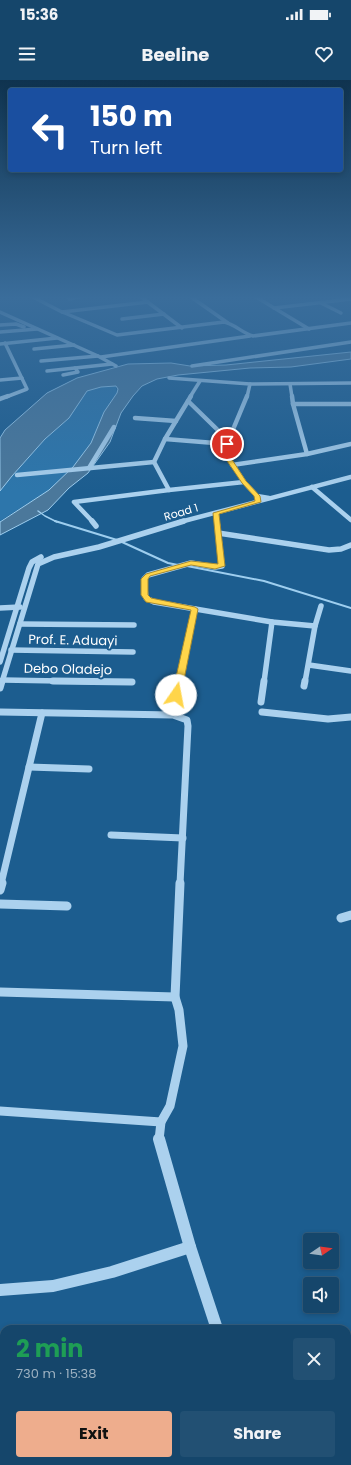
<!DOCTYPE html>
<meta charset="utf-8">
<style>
:root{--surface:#15466b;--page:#225073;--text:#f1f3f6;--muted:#9db1c1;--line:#345e7e;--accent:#eead8d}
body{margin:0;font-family:Poppins,sans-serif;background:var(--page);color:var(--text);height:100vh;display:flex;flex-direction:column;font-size:15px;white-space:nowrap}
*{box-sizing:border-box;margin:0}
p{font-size:13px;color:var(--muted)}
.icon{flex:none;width:22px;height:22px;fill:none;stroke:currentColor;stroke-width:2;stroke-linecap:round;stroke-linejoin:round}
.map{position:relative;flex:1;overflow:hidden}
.drawer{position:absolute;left:0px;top:1245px;width:351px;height:140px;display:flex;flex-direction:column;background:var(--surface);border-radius:12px 12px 0 0;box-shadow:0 2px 6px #0003,0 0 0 1px var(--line)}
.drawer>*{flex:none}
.top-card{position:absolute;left:8px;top:8px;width:335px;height:84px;border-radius:4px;box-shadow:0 2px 6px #0003,0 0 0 1px var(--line);background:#1a4fa0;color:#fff;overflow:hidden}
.needle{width:26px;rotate:77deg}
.buttons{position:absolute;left:303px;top:1153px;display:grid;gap:8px}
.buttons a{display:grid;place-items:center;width:36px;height:36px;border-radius:4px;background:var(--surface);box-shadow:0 2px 6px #0003,0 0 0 1px var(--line);font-size:20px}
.pin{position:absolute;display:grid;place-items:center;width:34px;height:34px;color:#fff;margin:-17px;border:2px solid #fff;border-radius:50%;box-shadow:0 1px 4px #0007}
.me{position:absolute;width:44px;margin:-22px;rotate:12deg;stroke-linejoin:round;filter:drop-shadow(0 0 3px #0008)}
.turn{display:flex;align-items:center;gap:14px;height:84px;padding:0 16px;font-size:18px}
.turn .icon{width:52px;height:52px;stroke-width:2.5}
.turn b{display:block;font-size:28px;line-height:34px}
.round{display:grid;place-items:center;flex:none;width:42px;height:42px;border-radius:4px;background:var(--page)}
.overview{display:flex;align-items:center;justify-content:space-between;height:68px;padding:0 16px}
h1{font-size:24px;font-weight:700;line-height:30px;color:#1e9e55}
.action{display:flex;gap:8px;margin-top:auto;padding:8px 16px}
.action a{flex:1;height:46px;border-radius:4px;background:var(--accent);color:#111;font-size:16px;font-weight:700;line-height:46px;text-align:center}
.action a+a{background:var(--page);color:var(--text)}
.status{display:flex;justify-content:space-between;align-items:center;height:28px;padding:0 20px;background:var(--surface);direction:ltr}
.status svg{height:11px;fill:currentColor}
header{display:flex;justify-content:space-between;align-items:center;height:52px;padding:0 16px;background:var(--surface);font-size:18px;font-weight:700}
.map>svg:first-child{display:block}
.green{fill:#2d76ab}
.water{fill:#4b789b;stroke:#9eceef}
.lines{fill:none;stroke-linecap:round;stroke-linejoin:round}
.stream-far1{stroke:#9eceef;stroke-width:1.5}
.stream{stroke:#9eceef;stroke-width:2}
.minor-far5{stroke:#abd1ee;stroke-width:3.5}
.minor-far4{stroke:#abd1ee;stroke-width:4.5}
.minor-far3{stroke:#abd1ee;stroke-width:5.5}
.minor-far2{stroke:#abd1ee;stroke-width:7}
.minor-far1{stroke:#abd1ee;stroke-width:9}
.minor{stroke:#abd1ee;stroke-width:12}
.route{fill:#ffd54a;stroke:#a68a30}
.labels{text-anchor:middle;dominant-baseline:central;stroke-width:4;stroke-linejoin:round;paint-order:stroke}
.far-street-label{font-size:11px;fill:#fff;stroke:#1c5d8f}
.street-label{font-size:13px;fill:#fff;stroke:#1c5d8f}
</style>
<div class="status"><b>15:36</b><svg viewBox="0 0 49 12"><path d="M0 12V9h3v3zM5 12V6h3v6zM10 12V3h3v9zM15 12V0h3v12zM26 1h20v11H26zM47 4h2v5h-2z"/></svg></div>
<header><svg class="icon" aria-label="menu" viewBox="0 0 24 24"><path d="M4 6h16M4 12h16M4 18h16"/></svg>Beeline<svg class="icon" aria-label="heart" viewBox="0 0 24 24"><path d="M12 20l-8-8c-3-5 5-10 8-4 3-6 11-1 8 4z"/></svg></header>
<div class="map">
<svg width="351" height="1385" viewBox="0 0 351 1385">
<rect width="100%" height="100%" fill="#1c5d8f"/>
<polygon class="green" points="116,306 117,313 104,332 91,363 73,387 49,410 0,441 0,411 12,396 45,359 69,338 86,311 101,307"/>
<polygon class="water" points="351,272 351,279 291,287 250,288 178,295 157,299 142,306 133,316 121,333 110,362 88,393 69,408 48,430 0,455 0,442 49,410 73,387 91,363 104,332 117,313 118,309 116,306 101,307 87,311 69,338 45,359 12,396 0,411 0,358 5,350 47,313 77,298 128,284 171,283 190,286 226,285"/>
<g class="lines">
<polyline class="stream-far1" points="38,431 45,436 57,442"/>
<g class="stream">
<polyline points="55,441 117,460"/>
<polyline points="122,462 168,483 178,485"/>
<polyline points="187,486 264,501 351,528"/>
</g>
<g class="minor-far5">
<path d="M33,217L60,231L117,255L224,242C235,244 242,253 253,256L351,243"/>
<polyline points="141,217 182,248"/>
<polyline points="191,217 228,243"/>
<polyline points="256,217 309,249"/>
<polyline points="69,219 79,217"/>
<polyline points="321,223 341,233"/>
<polyline points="274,228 351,219"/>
<polyline points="0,232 98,276 116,286"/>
<polyline points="62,232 148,222"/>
<polyline points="122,239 164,234"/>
<polyline points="0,245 16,244 24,247"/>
<polyline points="0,252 37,249"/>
<polyline points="5,263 27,309 6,317"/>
<polyline points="0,264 57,258"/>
<polyline points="34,269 74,265"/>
<polyline points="101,277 250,256"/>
<polyline points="41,281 98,276"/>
<polyline points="192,286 351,262"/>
<polyline points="47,291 112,284"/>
<polyline points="63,295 78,292 75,288"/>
<polyline points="169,298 250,304 247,317"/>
<polyline points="0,300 22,298"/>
<polyline points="250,304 351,303"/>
<polyline points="290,304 292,317"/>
<polyline points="190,317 200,301"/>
</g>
<g class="minor-far4">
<polyline points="191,316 165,359 154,382 169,410 244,402"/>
<polyline points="247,316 224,371 244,402 257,416 269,418"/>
<polyline points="292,316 293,324"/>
<polyline points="0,319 8,316"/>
<polyline points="188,321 228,360"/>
<polyline points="135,338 176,341"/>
<polyline points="165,359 227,364"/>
<polyline points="307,374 351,364"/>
<polyline points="232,385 307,374 293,324 351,324"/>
<polyline points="89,388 114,347"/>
<polyline points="17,395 154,382"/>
<polyline points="312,407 351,440"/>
<polyline points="216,433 217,442"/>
<polyline points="93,442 74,422 169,410"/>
<polyline points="180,442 351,397"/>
</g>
<g class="minor-far3">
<polyline points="92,441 96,446"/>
<polyline points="217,441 222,486 215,487 191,483 148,495 144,499 146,518 154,522 272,542 315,546 305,602"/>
<polyline points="218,453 329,470 341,469 351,465"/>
<polyline points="0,528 20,527"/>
<polyline points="20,544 134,545"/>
<polyline points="315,546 321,526"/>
<polyline points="11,570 133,572"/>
<polyline points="0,582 29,488 32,482 41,477"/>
<polyline points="309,585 351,591"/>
<polyline points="3,600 117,602"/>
<polyline points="2,602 38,484 54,477 99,467 184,441"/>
<polyline points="180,602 195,529"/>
<polyline points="264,602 272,542"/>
</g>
<g class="minor-far2">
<polyline points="53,601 132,602"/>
<polyline points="304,606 305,601"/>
<polyline points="0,608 2,601"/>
<polyline points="177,615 180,601"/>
<polyline points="261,622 264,601"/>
<polyline points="0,632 173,635 187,640 188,646 180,804"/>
<polyline points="262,632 328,639 351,637"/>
<polyline points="29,687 89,689"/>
<polyline points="111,755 183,758"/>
<polyline points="1,804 42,633"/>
</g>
<g class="minor-far1">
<polyline points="0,810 2,803"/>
<polyline points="0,824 67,826"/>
<polyline points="341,838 351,835"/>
<polyline points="0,912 175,917"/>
<polyline points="0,1031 161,1042"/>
<polyline points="159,1060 161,1042 170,1026 183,966 179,930 175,917 180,803"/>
</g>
<g class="minor">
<polyline points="159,1059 190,1167 217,1249"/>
<polyline points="0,1210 53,1206 112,1192 190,1167"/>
<polyline points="263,1381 264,1385"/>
<polyline points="78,1385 89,1381"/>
</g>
</g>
<linearGradient id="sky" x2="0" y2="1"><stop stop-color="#0f334f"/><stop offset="0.53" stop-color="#3a6d9b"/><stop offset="1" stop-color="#3a6d9b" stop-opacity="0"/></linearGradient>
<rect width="351" height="411" fill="url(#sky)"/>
<polygon class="route" points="225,363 229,364 227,372 246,401 260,416 261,422 219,434 225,486 215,489 191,485 150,496 148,499 148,515 151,518 195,527 198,529 181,615 176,618 172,615 191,530 146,522 141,515 141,499 146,494 191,481 218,484 213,433 255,421 254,416 242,403 221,372"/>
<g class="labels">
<g class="far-street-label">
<text transform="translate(181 432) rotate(-16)">Road 1</text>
</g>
<g class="street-label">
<text transform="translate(73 560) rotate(1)">Prof. E. Aduayi</text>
<text transform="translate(68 589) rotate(1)">Debo Oladejo</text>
</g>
</g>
</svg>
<div class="buttons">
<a><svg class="needle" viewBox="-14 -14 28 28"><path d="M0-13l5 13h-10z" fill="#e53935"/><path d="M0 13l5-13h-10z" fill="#9db1c1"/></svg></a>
<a><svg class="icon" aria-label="sound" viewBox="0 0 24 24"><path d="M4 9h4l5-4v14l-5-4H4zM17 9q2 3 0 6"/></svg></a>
</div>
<div class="pin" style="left:227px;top:364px;background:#d93025"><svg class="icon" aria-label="arrive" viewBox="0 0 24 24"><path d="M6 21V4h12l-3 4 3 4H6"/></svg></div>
<svg class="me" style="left:176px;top:615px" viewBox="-20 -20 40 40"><circle r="19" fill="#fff"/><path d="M0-13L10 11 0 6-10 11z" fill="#ffd54a"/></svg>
<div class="top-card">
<div class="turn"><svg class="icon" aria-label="left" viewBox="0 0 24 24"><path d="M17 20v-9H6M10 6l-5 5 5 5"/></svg><div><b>150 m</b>Turn left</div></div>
</div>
<section class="drawer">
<div class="overview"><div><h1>2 min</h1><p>730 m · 15:38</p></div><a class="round"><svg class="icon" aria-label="close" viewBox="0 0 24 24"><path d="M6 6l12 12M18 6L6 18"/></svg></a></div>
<div class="action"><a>Exit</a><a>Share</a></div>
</section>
</div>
